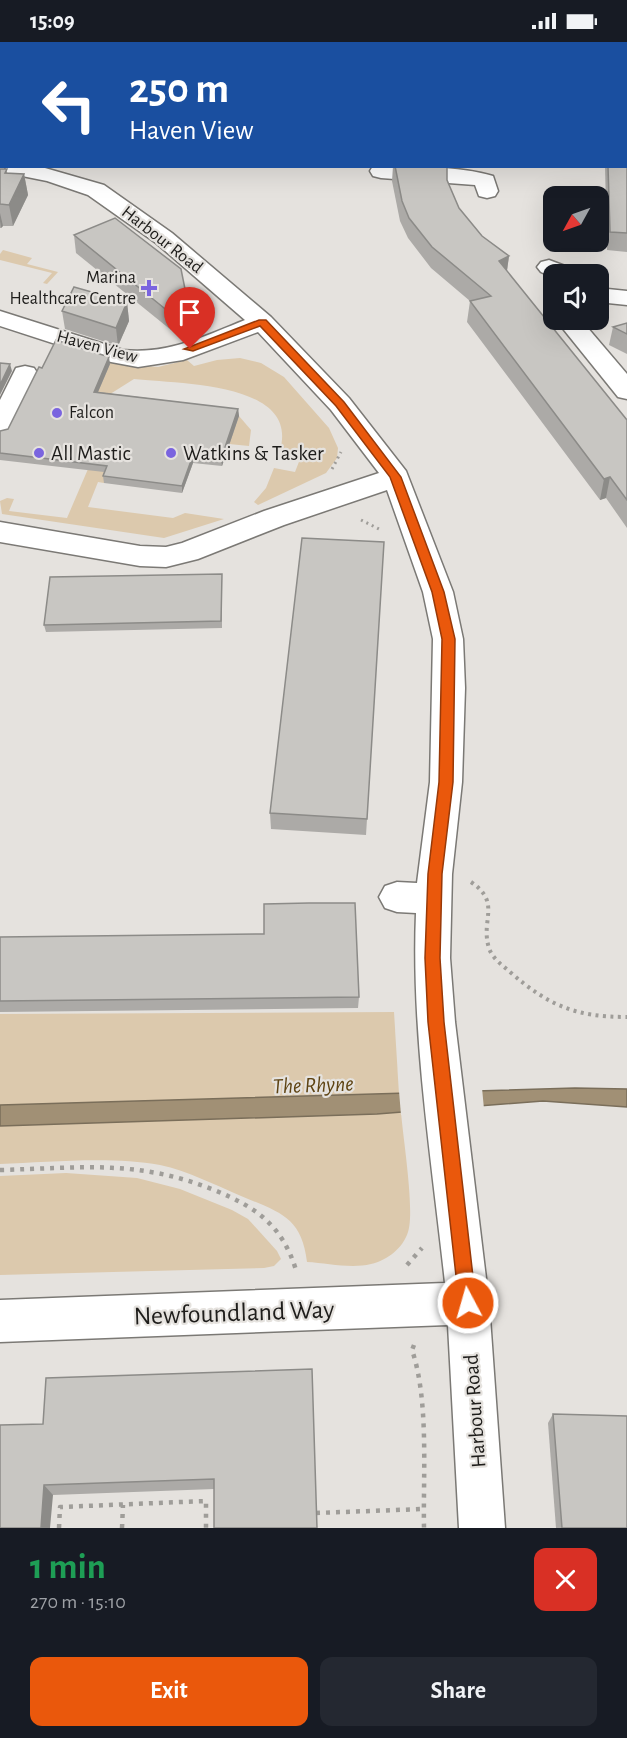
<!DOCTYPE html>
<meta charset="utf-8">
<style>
:root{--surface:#171b24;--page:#242831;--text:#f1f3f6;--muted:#9ea1a6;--accent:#ea580c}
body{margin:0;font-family:"Alegreya Sans",sans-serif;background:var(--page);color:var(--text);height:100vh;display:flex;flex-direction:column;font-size:22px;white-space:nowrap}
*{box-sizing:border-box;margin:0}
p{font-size:20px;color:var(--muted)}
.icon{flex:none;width:33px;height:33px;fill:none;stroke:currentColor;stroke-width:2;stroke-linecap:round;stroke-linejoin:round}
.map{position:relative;height:1486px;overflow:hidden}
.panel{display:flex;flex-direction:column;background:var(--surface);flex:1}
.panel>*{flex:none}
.banner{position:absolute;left:0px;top:0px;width:627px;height:126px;box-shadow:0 6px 24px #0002;background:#1a4fa0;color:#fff;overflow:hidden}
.needle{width:39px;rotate:230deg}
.tools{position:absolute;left:543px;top:144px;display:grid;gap:12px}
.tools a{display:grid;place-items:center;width:66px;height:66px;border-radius:12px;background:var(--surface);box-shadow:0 6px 24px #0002;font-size:30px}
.pin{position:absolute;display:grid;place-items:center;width:51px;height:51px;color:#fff;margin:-62px -26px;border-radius:50% 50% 50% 0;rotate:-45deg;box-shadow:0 0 6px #0007}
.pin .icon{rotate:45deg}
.me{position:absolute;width:66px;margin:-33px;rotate:354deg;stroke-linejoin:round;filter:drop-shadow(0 0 4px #0008)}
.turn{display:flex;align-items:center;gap:21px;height:126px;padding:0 30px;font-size:27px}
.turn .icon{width:78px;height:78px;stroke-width:2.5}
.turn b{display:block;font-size:42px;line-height:51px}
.round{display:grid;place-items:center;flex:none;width:63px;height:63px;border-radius:12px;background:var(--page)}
.headline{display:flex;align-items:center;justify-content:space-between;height:102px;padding:0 30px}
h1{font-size:36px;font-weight:700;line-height:45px;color:#1e9e55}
.primary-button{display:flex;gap:12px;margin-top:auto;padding:12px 30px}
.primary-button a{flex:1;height:69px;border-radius:12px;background:var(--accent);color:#fff;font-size:24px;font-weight:700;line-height:69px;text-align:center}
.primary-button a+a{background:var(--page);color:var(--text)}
.status{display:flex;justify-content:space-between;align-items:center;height:42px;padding:0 30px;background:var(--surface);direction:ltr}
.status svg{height:16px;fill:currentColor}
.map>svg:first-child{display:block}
.green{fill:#dcc9ad}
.water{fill:#a19075;stroke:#7a6e5a;stroke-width:1.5}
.pier{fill:#e5e2de}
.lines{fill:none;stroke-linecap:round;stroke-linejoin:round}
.minor-casing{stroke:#7b7975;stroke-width:3}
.path-far2{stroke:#9f9d99;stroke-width:3;stroke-dasharray:2 4;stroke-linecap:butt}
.path-far1{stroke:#9f9d99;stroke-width:4;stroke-dasharray:3 4.5;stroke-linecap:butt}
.path{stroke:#9f9d99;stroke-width:4.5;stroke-dasharray:4 6;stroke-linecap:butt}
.minor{fill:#fff;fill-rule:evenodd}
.wall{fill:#acaaa7}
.shaded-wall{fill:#8c8b88}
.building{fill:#c8c6c2;stroke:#8c8b88;stroke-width:1.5}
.route{fill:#ea580c;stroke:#983908;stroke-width:1.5}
.poi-dot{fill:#7a64df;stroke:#e5e2de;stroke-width:2}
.labels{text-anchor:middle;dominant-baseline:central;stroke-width:4.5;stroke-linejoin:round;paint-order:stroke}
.far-street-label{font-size:18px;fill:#1e1d1b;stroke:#e5e2de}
.far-poi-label{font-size:18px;fill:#1e1d1b;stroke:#e5e2de;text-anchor:end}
.poi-label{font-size:21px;fill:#1e1d1b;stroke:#e5e2de;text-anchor:start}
.street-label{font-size:21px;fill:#1e1d1b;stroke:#e5e2de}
.water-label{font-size:22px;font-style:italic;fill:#5e4312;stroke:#e5e2de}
.near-street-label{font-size:26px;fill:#1e1d1b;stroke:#e5e2de}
</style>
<div class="status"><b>15:09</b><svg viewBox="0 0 49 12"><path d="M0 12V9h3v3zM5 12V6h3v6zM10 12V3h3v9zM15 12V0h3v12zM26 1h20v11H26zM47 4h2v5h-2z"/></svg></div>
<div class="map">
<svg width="627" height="1486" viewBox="0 0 627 1486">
<rect width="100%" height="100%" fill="#e5e2de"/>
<g class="green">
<polygon points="3,208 32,216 27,222 58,230 47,242 43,241 52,231 0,218 0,212"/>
<path d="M240,316L261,321L284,335L329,386L338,406L337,416L326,431L258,463L254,460L266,446L274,426L295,430L302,412L280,408C300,339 175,342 134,337L107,354L133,372L104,441L98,440L88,465L173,476L185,471L224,477L164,496L2,472L0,459L7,456L14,457L9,469L67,476L97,406L75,403L110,321L158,325L187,318L194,324L217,318Z"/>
<polygon points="239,374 251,388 249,404 229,402"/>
<polygon points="394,970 399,1052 0,1063 0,972"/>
<path d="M401,1070C403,1096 415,1169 408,1190C403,1206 388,1218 371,1222C351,1227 327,1221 307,1220C302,1175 279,1170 241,1154C215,1143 188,1129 160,1123C112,1114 49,1120 0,1122V1084Z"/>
<polygon points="66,1131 137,1136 180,1147 232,1168 248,1177 277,1209 281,1217 274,1224 264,1226 0,1233 0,1134"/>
</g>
<polygon class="water" points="575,1046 627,1047 627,1065 543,1059 377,1072 0,1084 0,1063"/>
<polygon class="pier" points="482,1046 484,1067 401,1073 399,1049"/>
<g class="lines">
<defs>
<g id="minor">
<polygon points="518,0 538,0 518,2"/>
<rect x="0" y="58" width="2" height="12"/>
<path d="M5,124H38L104,143L172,191L271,275L349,356L406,429L453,550L463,597L465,646L462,740L452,832L450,916L455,980L489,1261L505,1486H459L448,1283L0,1300V1258L445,1241C432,1120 411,992 416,871L397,870L385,866L379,855L385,844L397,840L417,841L430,740L433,597L423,550L387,448L284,483L198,517L166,525L140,524L0,500V480L140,504L166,505L182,501L264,469L379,431L331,368L258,290L183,318L138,325L111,320L0,284V269L123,308C167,313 205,294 245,278L156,201L88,153L47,139L7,131Z"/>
<path d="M373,124C408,124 460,124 493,134L498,149L495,154L487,156L479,154L475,143L381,136L373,134L370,129Z"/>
<polygon points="549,218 573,227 577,232 554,232 554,236 541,230 537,225 541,220"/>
<polygon points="598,246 627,249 627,263 598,260"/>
<polygon points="556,278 581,278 627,332 627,357 618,355"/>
<polygon points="25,324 34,326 38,332 13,386 9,392 0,394 0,358 16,326"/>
</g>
</defs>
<use href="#minor" class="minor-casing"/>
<g class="path-far2">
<polyline points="332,427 341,410"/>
<polyline points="361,478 381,488"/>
</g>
<path class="path-far1" d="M471,840C502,861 480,878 489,906C492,916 502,923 510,930C549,964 576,975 627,975"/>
<g class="path">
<path d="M0,1128C80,1126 137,1117 214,1148C256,1165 282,1183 296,1228"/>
<polyline points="407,1223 422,1206"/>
<path d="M414,1303L412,1308C429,1358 423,1432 424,1486"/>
<polyline points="316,1471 423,1467"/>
<polyline points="59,1486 60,1465 206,1459 206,1486"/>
<polyline points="122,1486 123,1463"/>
</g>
<use href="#minor" class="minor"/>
</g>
<g class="wall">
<polygon points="570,0 627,0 627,72 626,72 626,2 571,2"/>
<polygon points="627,109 627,210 607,208 605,124 626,124"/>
<polygon points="393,124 447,124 447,138 459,166 482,194 509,214 507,229 627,378 627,486 606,456 600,458 467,280 470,259 431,226 408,196 400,179 392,139"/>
<polygon points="0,127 8,131 24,132 28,153 13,184 3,184 1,186 0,186"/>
<polygon points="74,193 186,265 183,275 171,288 76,211"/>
<polygon points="127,260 129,279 118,304 65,287 62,269"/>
<polygon points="627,281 627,312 609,303 613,285"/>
<polygon points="110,322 98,350 238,367 239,374 222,424 193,421 182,451 104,441 103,434 104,430 0,418 0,389 8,387 42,326"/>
<polygon points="384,500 366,793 271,787 270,771"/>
<polygon points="222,539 222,586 46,590 44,583"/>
<polygon points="0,895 359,955 358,966 0,970"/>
<polygon points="312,1327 214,1447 53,1453 0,1486 43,1382"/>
<polygon points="553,1372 627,1486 556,1486 548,1381"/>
</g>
<g class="shaded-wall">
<polygon points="24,132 28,153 13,184 9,163"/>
<polygon points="0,171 3,184 1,186 0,179"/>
<polygon points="509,214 506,235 499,219"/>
<polygon points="185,247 186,265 183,275 171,288 169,270"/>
<polygon points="127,260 129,279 118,304 116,286"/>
<polygon points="109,315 110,322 95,357 94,350"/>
<polygon points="10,322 12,329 0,353 0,343"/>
<polygon points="238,367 239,374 222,424 221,417"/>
<polygon points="193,413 193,421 182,451 182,444"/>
<polygon points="610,435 606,456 600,458 604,437"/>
<polygon points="44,1443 53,1453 50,1486 41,1486"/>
</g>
<g class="building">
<polygon points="585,0 627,0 627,53 626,53 626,2 586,2"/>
<polygon points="626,109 627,109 627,191 610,190 608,124 626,124"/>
<polygon points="395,124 447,124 447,138 459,166 482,194 509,214 499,219 627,378 627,458 610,435 604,437 470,259 491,254 432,205 409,176 402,159"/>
<polygon points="0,127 7,127 5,131 24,132 9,163 0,162"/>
<polygon points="115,176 181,227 185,247 181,257 169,270 74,193"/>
<polygon points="74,245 127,260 116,286 62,269"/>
<polygon points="627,281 627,292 613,285"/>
<polygon points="56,298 109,315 94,350 238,367 221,417 193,413 182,444 103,434 107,424 0,411 0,389 8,387 39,325 42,326"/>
<polygon points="0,321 10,322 0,343"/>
<polygon points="302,496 384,500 367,777 270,771"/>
<polygon points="222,532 221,579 44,583 50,535"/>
<polygon points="309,861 355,861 359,955 0,959 0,895 264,892 264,862"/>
<polygon points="312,1327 317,1486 214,1486 214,1437 44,1443 41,1486 0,1486 0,1383 43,1382 46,1336"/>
<polygon points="553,1372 627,1374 627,1486 562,1486"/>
</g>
<polygon class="route" points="259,278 266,278 344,360 401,435 444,550 455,597 453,740 442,832 440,916 444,980 476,1261 474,1267 468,1270 461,1267 459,1261 428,980 425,916 428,832 439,740 442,597 432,550 390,435 336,364 260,284 193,309 184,307"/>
<g class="poi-dot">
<path d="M146 237h6v6h6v6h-6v6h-6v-6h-6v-6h6z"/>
<circle cx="57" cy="371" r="6"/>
<circle cx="39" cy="411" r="6"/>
<circle cx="171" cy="411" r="6"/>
</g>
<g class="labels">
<g class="far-street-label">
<text transform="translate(162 198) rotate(38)">Harbour Road</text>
<text transform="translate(97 305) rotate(15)">Haven View</text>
</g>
<g class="far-poi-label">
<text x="136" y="236">Marina<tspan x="136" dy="21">Healthcare Centre</tspan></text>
<text x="69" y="371" text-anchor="start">Falcon</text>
</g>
<g class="poi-label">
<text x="51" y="411">All Mastic</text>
<text x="183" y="411">Watkins &amp; Tasker</text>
</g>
<g class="street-label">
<text transform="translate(475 1369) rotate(-94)">Harbour Road</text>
</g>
<g class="water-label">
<text transform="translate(313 1043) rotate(-2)">The Rhyne</text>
</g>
<g class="near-street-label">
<text transform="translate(234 1271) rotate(-2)">Newfoundland Way</text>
</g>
</g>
</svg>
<div class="tools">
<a><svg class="needle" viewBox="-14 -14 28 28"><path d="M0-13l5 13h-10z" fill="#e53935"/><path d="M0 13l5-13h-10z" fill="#9ea1a6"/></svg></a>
<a><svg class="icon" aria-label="sound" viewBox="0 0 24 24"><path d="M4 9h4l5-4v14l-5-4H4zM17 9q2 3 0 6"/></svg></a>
</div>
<div class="pin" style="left:190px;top:307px;background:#d93025"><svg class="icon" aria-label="arrive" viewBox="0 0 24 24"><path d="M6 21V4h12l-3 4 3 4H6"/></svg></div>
<svg class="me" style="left:468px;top:1261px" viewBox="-20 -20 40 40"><circle r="17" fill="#ea580c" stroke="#fff" stroke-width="3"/><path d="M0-11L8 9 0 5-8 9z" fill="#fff"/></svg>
<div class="banner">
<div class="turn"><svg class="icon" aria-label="left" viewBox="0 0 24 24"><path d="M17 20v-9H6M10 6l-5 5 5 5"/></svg><div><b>250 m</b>Haven View</div></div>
</div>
</div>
<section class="panel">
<div class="headline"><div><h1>1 min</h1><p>270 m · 15:10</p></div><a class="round" style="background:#d93025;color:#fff"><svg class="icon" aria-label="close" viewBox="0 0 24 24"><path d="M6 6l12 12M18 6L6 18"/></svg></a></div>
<div class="primary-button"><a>Exit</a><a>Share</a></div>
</section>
